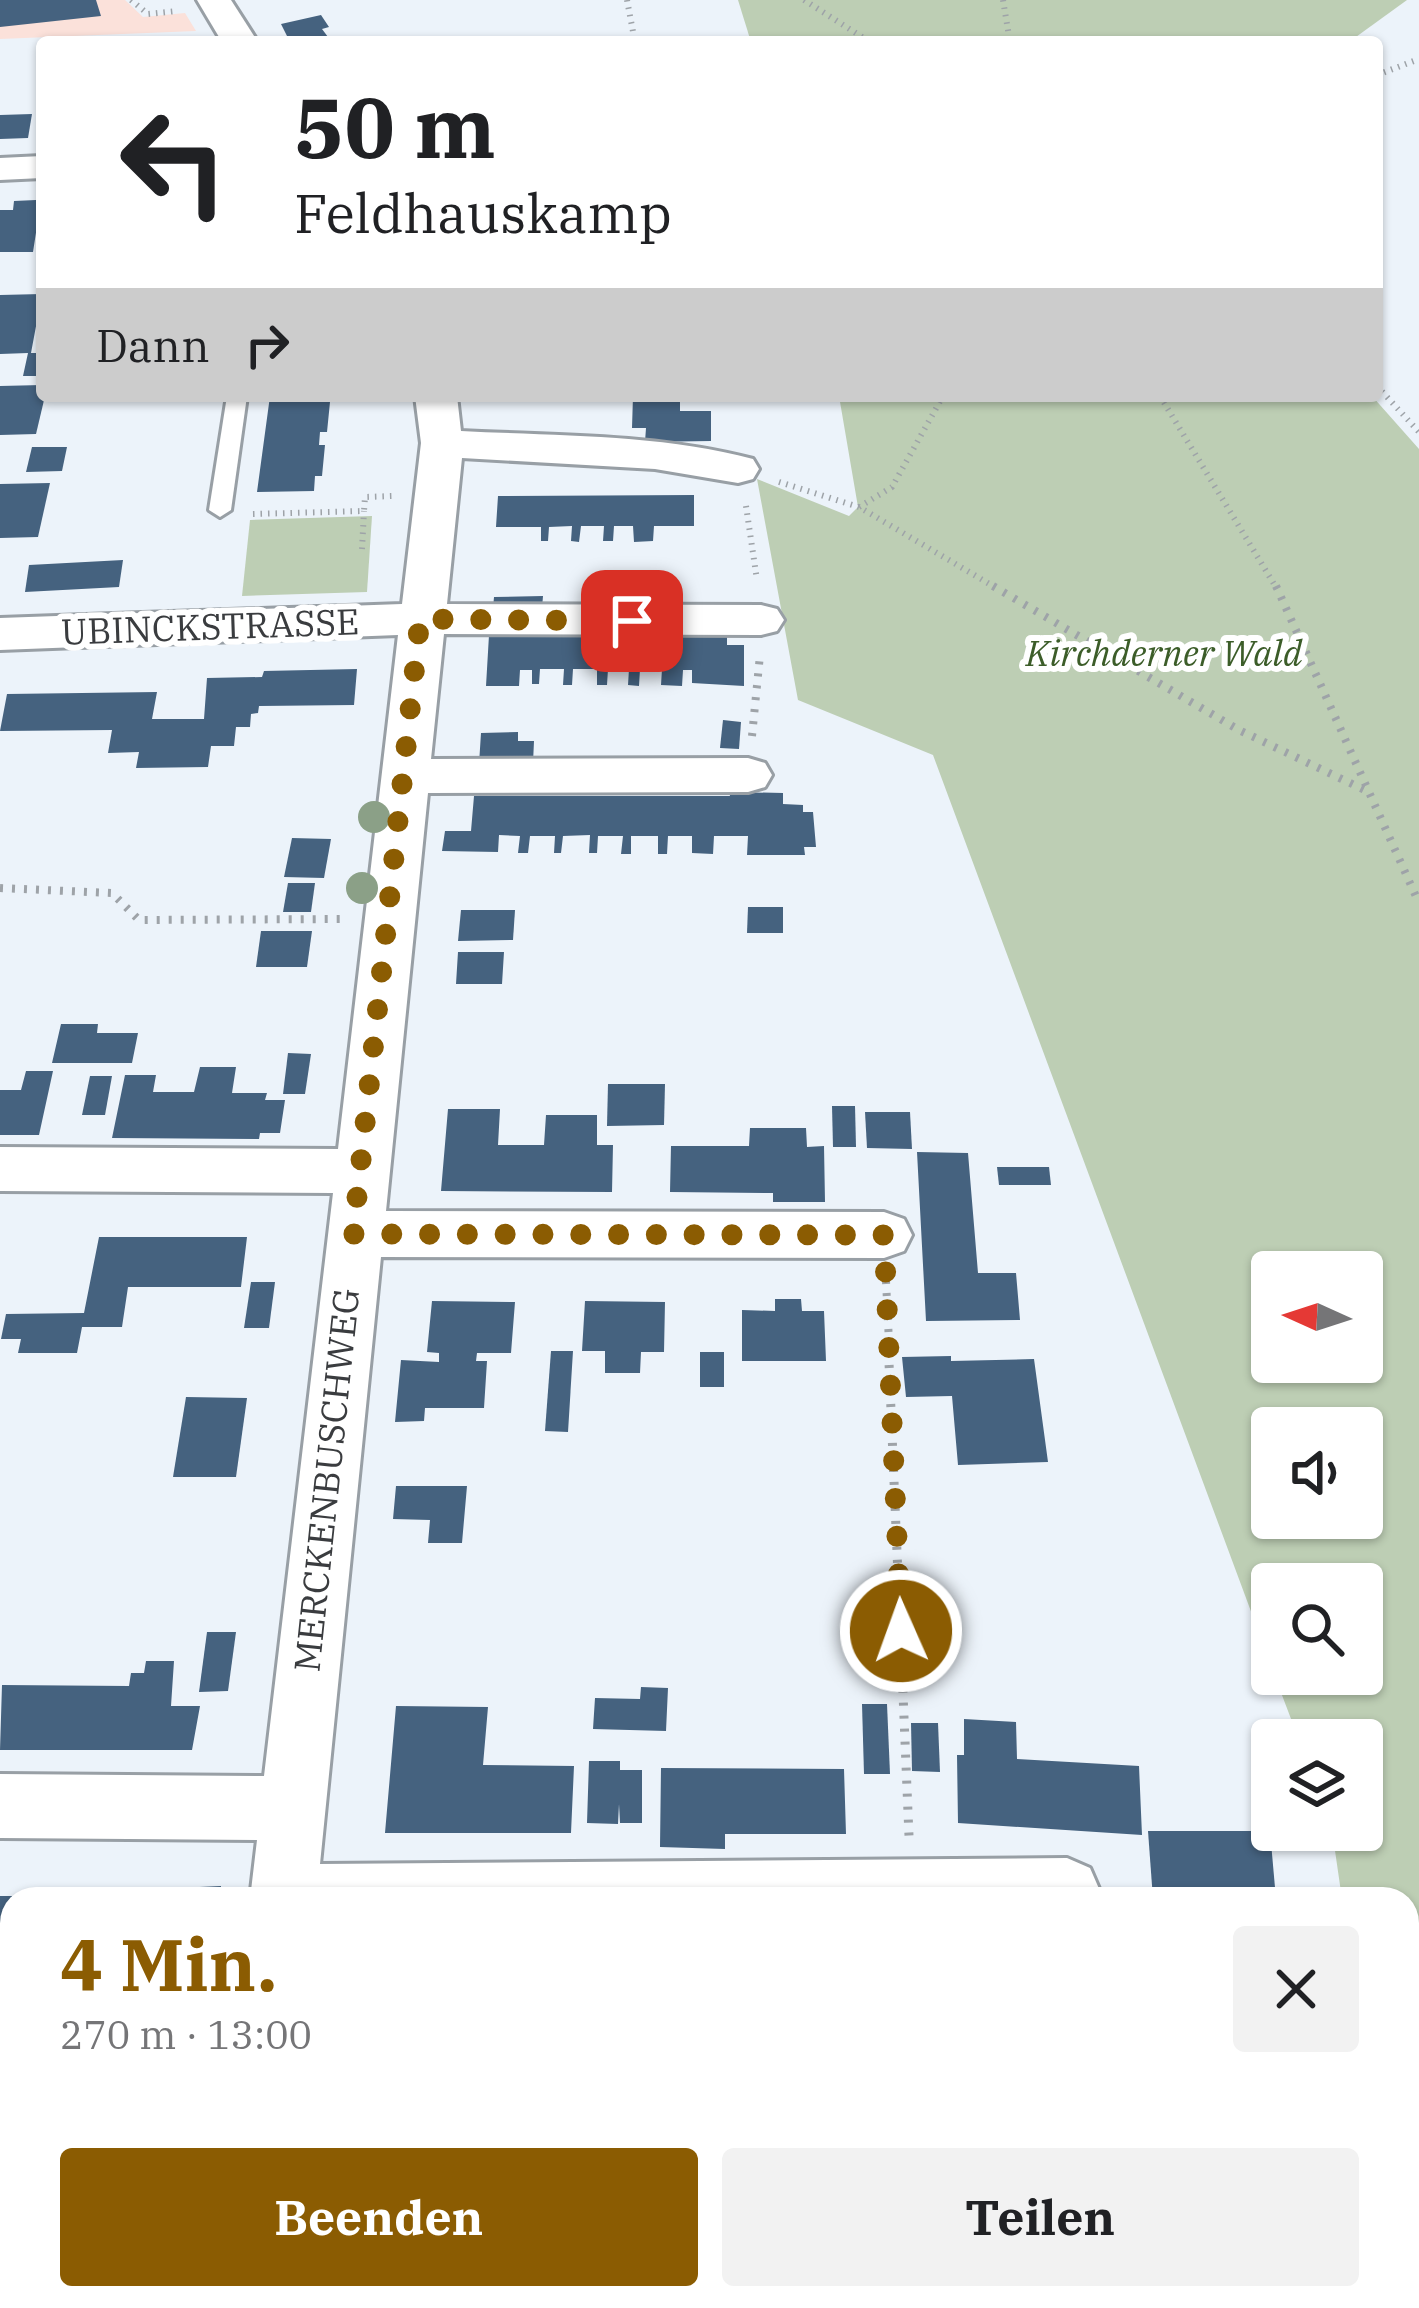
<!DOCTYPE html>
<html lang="de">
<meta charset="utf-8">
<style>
:root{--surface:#fff;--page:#f2f2f2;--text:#202124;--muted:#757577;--accent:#8b5c02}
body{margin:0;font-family:"IBM Plex Serif",serif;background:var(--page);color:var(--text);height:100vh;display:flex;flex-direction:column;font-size:45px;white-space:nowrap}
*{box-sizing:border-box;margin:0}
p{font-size:39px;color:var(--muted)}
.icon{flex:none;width:66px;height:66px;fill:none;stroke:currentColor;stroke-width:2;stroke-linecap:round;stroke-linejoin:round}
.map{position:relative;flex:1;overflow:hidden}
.side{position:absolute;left:0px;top:1887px;width:1419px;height:423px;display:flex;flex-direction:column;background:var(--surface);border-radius:36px 36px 0 0;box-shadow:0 3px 9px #0004}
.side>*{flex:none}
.hud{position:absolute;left:36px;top:36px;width:1347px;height:366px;border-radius:12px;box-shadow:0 3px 9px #0004;background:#fff;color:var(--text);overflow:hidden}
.needle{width:78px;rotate:273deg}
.fabs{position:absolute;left:1251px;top:1251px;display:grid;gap:24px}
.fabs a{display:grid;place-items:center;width:132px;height:132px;border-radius:12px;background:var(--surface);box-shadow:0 3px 9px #0004;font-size:60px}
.pin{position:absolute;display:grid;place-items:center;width:102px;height:102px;color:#fff;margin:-51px;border-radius:24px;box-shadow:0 6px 18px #0006}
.me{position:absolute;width:132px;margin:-66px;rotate:358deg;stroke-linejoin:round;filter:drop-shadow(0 0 9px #0008)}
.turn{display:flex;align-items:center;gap:42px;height:252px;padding:0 60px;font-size:54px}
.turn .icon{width:156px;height:156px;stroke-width:2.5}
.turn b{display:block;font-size:84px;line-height:102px}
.then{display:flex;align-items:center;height:114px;padding:0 60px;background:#0003;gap:24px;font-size:45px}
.round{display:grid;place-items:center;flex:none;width:126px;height:126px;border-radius:12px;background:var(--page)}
.overview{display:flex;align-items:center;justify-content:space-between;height:204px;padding:0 60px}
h1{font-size:72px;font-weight:700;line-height:90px;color:var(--accent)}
.cta{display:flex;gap:24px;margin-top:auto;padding:24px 60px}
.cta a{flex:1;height:138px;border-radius:12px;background:var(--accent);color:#fff;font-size:48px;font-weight:700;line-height:138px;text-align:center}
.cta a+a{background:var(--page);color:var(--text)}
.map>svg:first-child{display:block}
.education{fill:#fbe1da}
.green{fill:#bdceb4;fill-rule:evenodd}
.building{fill:#45627f}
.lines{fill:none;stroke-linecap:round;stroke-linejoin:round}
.lane-casing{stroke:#989fa5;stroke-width:6}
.street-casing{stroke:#989fa5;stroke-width:6}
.path-far2{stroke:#9ea3a8;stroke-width:6;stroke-dasharray:1.5 6;stroke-linecap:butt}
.path-far1{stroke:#9ea3a8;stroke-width:8;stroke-dasharray:3 9;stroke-linecap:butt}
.path{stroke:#9ea3a8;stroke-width:9;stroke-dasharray:3 10;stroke-linecap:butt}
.lane{fill:#fff;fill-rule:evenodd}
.street{fill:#fff;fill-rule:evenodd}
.tree{fill:#8ba087}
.route{stroke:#8b5c02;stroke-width:21;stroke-dasharray:0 37.8}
.labels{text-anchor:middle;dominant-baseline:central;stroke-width:12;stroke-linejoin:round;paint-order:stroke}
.street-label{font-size:36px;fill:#3a3c3f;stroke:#fff}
.park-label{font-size:36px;font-style:italic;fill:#3c5d29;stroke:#fff}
</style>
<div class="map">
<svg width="1419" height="2308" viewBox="0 0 1419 2308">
<rect width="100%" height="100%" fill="#ecf3fa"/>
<polygon class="education" points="0,0 125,0 143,17 185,13 196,31 0,39"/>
<g class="green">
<polygon points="738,0 1407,0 1349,42 751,42"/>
<path d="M839,396H1372L1419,449V2308H1384L1383,2298H1407V1899H1342L1332,1830H1362V1740H1299L1274,1674H1362V1584H1272V1668L933,755L798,700L757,479L849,516L858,507ZM1272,1272H1362V1362H1272ZM1272,1428H1362V1518H1272Z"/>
<polygon points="372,516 367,592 242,596 250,520"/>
</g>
<g class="building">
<polygon points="0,0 96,0 101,16 0,27"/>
<polygon points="321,15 329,27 322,29 328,37 290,42 281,24"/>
<polygon points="32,114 28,138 0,139 0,115"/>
<polygon points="42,194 33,252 0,252 0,210 13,210 14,201 36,200"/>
<polygon points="42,294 31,353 42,353 42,376 23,376 28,353 0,354 0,295"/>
<polygon points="42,385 45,396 36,434 0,435 0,386"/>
<polygon points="270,396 324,396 323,402 330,402 327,432 320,432 319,445 325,445 322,476 315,476 314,491 257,492"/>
<polygon points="633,396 680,396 680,411 711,411 711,441 645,442 646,428 632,428"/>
<polygon points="32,447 67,447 62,471 26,472"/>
<polygon points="50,483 38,537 0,538 0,484"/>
<polygon points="694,495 694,526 654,526 653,541 634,542 633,526 614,526 613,541 603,541 604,526 581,526 579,542 571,541 572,526 549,527 548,541 541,541 541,527 496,527 498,496"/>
<polygon points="123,560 119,587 25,592 29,565"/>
<polygon points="543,596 542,608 493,608 494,597"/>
<polygon points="489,635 727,635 727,645 744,645 744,686 692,683 692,670 683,670 682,686 661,685 662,669 640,669 639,686 628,685 629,669 608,669 607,685 597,685 597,669 573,669 572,685 563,685 564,669 540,669 539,684 532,684 532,670 520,670 519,686 486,686"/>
<polygon points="357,669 354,705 259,706 258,713 251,714 250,727 236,727 234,746 211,746 208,767 136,768 139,752 108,753 112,730 0,731 7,694 157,692 152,719 204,719 207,678 262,677 264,671"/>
<polygon points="723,720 741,722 739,749 720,748"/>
<polygon points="518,732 518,741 534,741 533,763 479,764 481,733"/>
<polygon points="729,792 783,793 783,804 803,805 803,812 813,812 816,847 804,847 805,855 747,855 748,836 714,836 713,854 692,853 692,836 668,836 667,854 658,854 658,836 631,836 631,854 621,854 623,836 598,836 597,853 589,853 590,835 563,836 561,853 554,853 555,836 530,836 528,853 518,853 520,836 499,835 498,852 442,851 445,831 471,831 474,796 730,796"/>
<polygon points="292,838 331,839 324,878 284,877"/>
<polygon points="288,883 315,883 311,912 283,912"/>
<polygon points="748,907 783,907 783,933 747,933"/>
<polygon points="461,910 515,910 513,940 458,941"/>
<polygon points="261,931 312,931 307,967 256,967"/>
<polygon points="458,952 504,952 502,984 456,984"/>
<polygon points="61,1024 98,1024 97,1033 138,1033 132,1063 52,1063"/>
<polygon points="288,1053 311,1054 305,1094 283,1094"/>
<polygon points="200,1067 236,1067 232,1093 267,1093 265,1100 285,1100 280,1133 260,1133 259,1139 112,1138 125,1075 156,1075 153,1092 194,1092"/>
<polygon points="26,1071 53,1071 39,1135 0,1135 0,1090 21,1090"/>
<polygon points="90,1076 112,1076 105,1115 82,1115"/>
<polygon points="608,1084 665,1084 664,1125 607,1126"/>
<polygon points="832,1106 855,1106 856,1147 833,1147"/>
<polygon points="448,1109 500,1109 498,1145 544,1145 546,1115 597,1115 597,1145 613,1145 612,1192 441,1191"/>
<polygon points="865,1112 910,1112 912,1149 867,1148"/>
<polygon points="750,1128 806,1128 807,1147 824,1146 825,1202 773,1202 773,1193 670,1192 671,1146 749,1146"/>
<polygon points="917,1152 968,1153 978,1273 1016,1273 1020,1320 926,1321"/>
<polygon points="997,1167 1049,1167 1051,1185 999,1185"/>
<polygon points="99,1237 247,1237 241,1287 128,1287 122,1327 82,1327 77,1353 18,1353 21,1339 1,1339 6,1314 84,1313"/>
<polygon points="251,1282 275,1282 269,1328 244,1328"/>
<polygon points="775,1299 801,1299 802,1311 824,1311 826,1361 742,1361 742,1310 775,1311"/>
<polygon points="432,1301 515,1302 511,1353 477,1353 476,1361 487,1361 484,1408 425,1408 424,1421 395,1422 401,1360 439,1362 439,1353 427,1352"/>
<polygon points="585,1301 665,1302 664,1352 641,1352 640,1373 605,1373 605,1351 582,1351"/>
<polygon points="551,1351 573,1351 568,1432 545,1431"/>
<rect x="700" y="1352" width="24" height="35"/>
<polygon points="951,1356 951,1361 1034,1359 1048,1462 958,1465 952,1396 906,1397 902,1357"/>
<polygon points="186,1397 247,1398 236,1477 173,1477"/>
<polygon points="396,1486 467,1486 462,1543 428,1543 430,1520 393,1519"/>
<polygon points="207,1632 236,1632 228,1691 199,1692"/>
<polygon points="146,1661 174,1661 171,1706 200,1706 192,1750 0,1750 2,1685 129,1686 131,1673 144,1673"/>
<polygon points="641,1687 668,1688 666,1731 593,1729 595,1698 640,1699"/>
<polygon points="862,1704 887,1704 890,1774 864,1774"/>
<polygon points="396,1706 488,1707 483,1765 574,1766 571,1833 385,1833"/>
<polygon points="964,1719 1016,1722 1017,1759 1139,1766 1142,1835 958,1823 957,1755 964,1755"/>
<polygon points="911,1723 938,1723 940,1772 912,1771"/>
<polygon points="589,1761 620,1761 620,1770 642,1770 642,1823 620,1823 619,1804 618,1824 587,1823"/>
<polygon points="661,1768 844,1769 846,1834 725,1834 725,1849 660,1847"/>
<polygon points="1148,1831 1270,1831 1276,1899 1153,1899"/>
<polygon points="221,1886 220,1899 27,1899 27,1895"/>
<polygon points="0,1896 12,1896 12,1967 0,1968"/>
</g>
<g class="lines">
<defs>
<polygon id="lane" points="227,396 247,396 231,510 220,517 209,510"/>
<g id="street">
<polygon points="197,0 231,0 258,42 222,42"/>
<polygon points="42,156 42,178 0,180 0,158"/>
<path d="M415,396H457L461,431C558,436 659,434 753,459L759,469L753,479L738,483L655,469L462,458L447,604L761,605L777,609L784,620L777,631L761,635L444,634L431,759L748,758L765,763L772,775L765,787L748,792L428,793L386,1211L884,1212L904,1219L912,1235L904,1251L884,1258L381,1257L320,1864L1067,1858L1090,1868L1100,1891L1097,1899H250L257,1840L0,1838V1774L264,1776L333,1193L0,1191V1147L338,1149L398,635L0,650V618L402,604L421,443Z"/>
<polygon points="195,2298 269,2298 268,2308 194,2308"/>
</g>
</defs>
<use href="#lane" class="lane-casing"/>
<use href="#street" class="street-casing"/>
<g class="path-far2">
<polyline points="131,0 148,14 177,11"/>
<polyline points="627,0 635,42"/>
<polyline points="804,0 870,42"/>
<polyline points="1003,0 1010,42"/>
<polyline points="1377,75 1419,59"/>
<polyline points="1377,386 1419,432"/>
<polyline points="1160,396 1277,589"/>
<polyline points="779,482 859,507 998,589"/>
<polyline points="746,506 757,580"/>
<polyline points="859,507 892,487 943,396"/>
<polyline points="253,514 364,511 365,497 393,496"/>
<polyline points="362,549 364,511"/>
</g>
<g class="path-far1">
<polyline points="993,586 1239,730 1371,793"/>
<polyline points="1276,586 1419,903"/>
<polyline points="752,736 760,655"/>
<polyline points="0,888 112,893 139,920 341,919"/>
<polyline points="886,1281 889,1342"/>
</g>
<polyline class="path" points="888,1339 909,1836"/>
<use href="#lane" class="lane"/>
<use href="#street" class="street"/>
</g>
<g class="tree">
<circle cx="374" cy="817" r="16"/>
<circle cx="362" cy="888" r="16"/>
</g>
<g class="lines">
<polyline class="route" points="632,621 420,619 353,1234 884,1235 901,1631"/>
</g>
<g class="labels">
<g class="street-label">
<text transform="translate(210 626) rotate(-2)">UBINCKSTRASSE</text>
<text transform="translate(326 1480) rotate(-84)">MERCKENBUSCHWEG</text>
</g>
<g class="park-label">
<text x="1164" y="652">Kirchderner Wald</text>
</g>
</g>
</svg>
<div class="fabs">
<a><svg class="needle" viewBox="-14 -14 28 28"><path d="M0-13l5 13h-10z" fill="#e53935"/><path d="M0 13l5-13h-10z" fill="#757577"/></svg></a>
<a><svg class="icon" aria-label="sound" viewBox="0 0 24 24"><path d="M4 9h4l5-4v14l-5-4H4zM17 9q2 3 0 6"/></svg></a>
<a><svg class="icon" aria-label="search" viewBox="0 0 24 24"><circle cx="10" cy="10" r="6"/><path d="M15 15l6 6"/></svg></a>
<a><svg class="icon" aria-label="layers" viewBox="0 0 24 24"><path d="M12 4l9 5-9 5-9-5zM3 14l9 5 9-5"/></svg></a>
</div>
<div class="pin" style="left:632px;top:621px;background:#d93025"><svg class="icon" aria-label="arrive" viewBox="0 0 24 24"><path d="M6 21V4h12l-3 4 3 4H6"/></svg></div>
<svg class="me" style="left:901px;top:1631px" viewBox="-20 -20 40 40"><circle r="17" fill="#8b5c02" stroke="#fff" stroke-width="3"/><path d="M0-11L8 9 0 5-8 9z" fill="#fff"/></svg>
<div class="hud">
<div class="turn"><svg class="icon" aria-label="left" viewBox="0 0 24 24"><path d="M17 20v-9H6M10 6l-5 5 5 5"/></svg><div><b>50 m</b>Feldhauskamp</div></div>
<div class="then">Dann<svg class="icon" aria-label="right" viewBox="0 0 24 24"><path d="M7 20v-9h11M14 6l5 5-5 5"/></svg></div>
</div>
<section class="side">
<div class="overview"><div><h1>4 Min.</h1><p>270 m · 13:00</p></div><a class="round"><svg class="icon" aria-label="close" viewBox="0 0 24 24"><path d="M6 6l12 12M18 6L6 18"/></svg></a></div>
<div class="cta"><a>Beenden</a><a>Teilen</a></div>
</section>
</div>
